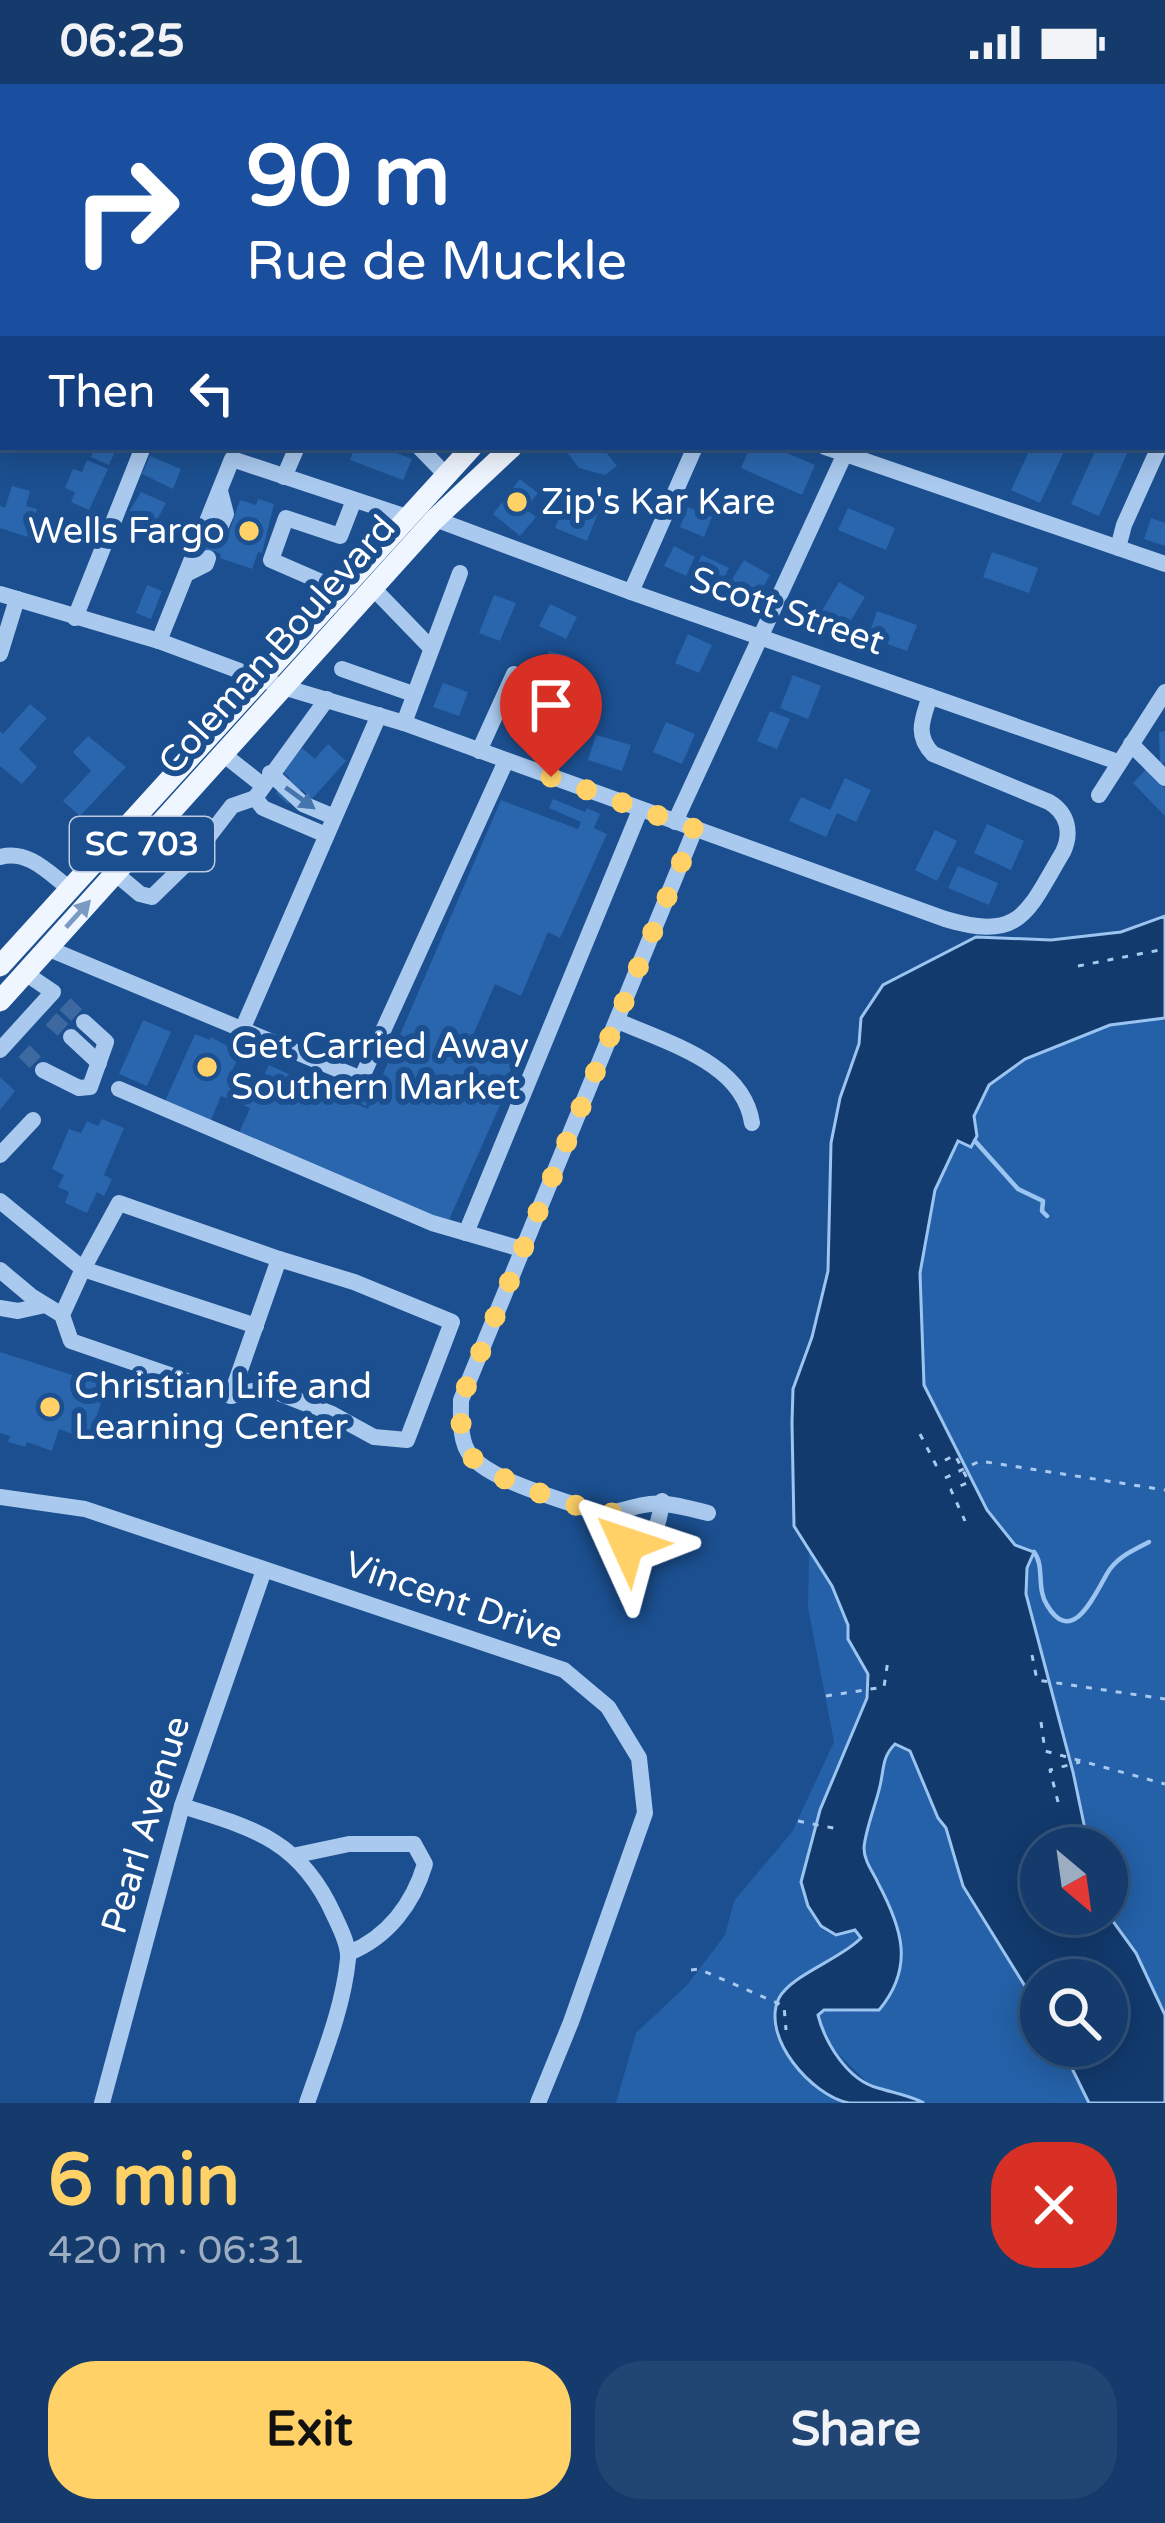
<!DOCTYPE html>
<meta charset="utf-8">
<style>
:root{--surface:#143b6b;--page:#214673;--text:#f1f3f6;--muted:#9dadc1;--line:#33557e;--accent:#ffd166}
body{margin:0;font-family:"Varela Round",sans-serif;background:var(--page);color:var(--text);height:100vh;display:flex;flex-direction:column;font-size:45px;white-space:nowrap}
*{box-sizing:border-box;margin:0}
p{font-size:39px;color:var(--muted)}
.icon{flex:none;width:66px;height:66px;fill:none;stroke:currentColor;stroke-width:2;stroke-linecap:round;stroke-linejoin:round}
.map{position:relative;height:2019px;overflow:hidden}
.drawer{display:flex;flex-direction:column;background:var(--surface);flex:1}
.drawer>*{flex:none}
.banner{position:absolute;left:0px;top:0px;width:1167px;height:366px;box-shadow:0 6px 30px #0003,0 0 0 3px var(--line);background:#1a4fa0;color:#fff;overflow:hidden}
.needle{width:78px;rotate:151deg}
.tools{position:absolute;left:1020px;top:1743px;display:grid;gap:24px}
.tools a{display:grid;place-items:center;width:108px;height:108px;border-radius:50%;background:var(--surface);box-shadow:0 6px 30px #0003,0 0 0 3px var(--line);font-size:60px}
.pin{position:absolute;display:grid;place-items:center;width:102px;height:102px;color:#fff;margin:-123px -51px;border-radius:50% 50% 50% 0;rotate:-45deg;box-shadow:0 0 12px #0007}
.pin .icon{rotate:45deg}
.me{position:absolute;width:132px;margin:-66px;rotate:312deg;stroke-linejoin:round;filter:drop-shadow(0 0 9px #0008)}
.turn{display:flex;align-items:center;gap:42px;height:252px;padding:0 48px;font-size:54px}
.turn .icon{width:156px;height:156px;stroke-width:2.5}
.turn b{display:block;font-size:84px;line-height:102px}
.then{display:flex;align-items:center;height:114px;padding:0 48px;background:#0003;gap:24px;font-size:45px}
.round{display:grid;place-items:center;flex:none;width:126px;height:126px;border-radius:48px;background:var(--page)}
.overview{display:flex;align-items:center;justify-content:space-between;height:204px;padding:0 48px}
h1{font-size:72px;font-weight:700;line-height:90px;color:var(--accent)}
.primary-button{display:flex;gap:24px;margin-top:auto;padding:24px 48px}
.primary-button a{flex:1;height:138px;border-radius:48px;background:var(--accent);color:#111;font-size:48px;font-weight:700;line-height:138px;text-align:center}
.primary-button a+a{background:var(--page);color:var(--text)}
.status{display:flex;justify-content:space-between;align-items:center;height:84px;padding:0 60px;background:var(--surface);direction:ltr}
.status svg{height:33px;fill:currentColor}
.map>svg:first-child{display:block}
.green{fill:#2461a8}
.water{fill:#123a6d;stroke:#9cc4f0;stroke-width:3}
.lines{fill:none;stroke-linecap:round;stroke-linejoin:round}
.stream{stroke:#9cc4f0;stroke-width:4.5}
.building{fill:#2a66ad}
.minor-tunnel{stroke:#3d69a0;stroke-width:16;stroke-dasharray:16 8;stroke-linecap:butt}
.path{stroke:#a9c9ee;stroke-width:3;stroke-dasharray:6 9;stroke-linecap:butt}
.minor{stroke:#a9c9ee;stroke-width:16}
.major{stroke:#f0f6ff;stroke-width:21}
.oneway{fill:#4674ac}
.oneway2{fill:#7b9ac1}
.route{stroke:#ffd166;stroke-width:21;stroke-dasharray:0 37.8}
.poi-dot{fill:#ffd166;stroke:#1b4f8f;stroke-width:4.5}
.labels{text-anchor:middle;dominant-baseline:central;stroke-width:12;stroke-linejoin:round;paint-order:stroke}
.shield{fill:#1b4f8f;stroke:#bbcadd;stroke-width:3}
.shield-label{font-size:33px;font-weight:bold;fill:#fff}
.poi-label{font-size:36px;fill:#fff;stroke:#1b4f8f;text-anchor:start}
.street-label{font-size:36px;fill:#fff;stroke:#1b4f8f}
</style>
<div class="status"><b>06:25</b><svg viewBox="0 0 49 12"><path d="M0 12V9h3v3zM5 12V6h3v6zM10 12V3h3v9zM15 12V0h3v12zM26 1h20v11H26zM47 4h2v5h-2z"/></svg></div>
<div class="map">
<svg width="1165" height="2019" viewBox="0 0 1165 2019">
<rect width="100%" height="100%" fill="#1b4f8f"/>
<g class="green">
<polygon points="1165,934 1165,1931 1136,1869 1107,1829 1107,1764 1089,1764 1073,1688 1026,1510 1027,1484 1034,1471 1015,1461 987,1426 924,1301 920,1189 935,1106 958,1056 971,1062 977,1052 973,1032 989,1001 1025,975 1110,941"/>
<path d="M809,1466L832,1502L848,1541V1555L868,1590L867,1614L807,1769L861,1854C839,1876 801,1885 782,1909C749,1951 815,2004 848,2019H616L636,1949L688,1900L725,1851L734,1817L792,1748L834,1658L808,1524Z"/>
<path d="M895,1660L910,1667L938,1734L946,1744L963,1802L1041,1928V1962H1061L1089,2019H924L897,2007L873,2004L824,1956L818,1931L824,1926L857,1928L890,1821C882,1806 868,1787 865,1769C863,1753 884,1672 895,1660Z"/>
</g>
<path class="water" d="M1165,832V934L1110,941L1025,975L989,1001L974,1032L977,1052L971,1063L958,1057L935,1106L920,1189L924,1301L987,1426L1015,1461L1034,1468L1027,1484L1026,1510L1073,1688L1089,1764H1041V1830L1107,1829L1136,1869L1165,1931V2019H1089L1061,1962H1107V1896H1041V1928L963,1802L946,1744L938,1734L910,1667L895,1660C882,1673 884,1685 880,1702C876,1720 865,1747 864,1764C864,1777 873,1788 878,1799C902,1844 915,1883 879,1926H824L818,1931C825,1958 847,1996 878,2004C894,2009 908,2011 924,2019C900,2019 872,2019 849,2019C812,2012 760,1953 779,1914C791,1891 841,1875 861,1854L855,1846L836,1851L821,1842L808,1822L801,1798L820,1726L867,1614L868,1590L848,1555V1541L832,1502L794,1442L792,1339L793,1305L812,1253L828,1187L831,1059L840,1014L859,960L861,934L883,901L976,853L1051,856L1121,848Z"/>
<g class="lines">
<g class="stream">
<polyline points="975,1057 1018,1105 1043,1117 1042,1127 1047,1132"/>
<path d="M1034,1468C1045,1482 1036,1504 1047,1521C1074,1567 1098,1502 1110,1485C1120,1472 1135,1465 1149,1458"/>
</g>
</g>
<g class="building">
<polygon points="95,363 117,363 109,381 91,373"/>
<polygon points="355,363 381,363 412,375 403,396 350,376"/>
<polygon points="571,363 602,363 617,382 605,391 579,384 566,367"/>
<polygon points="750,363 773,363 815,381 802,411 741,384"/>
<polygon points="1031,363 1066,363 1040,419 1011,406"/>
<polygon points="1097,363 1130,363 1099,432 1071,420"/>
<polygon points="150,372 181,385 173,405 142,390"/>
<polygon points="87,376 108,385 89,426 71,418 75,408 65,404 73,385 82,388"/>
<polygon points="520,395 538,409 525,425 536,433 520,452 493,430"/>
<polygon points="12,402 30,407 26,422 37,425 28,453 0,444 0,422 5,424"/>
<polygon points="141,408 166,419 153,443 126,433"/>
<polygon points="568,413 599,426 587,457 555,444"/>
<polygon points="258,415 274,420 262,469 258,468 252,485 220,474 221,470 214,467 204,468 208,454 226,457 240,416 256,421"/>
<polygon points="688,423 712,433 704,453 680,443"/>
<polygon points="848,424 895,444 886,466 838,446"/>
<polygon points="1151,434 1165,439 1165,462 1144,455"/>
<polygon points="674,462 695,473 686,492 664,482"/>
<polygon points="992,468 1038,484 1029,509 983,493"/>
<polygon points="702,471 729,484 719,504 692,491"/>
<polygon points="744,476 770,491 754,518 728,502"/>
<polygon points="839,498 865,513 847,543 821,528"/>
<polygon points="147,501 162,507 151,535 136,529"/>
<polygon points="494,511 516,519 500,557 479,549"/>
<polygon points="550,520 577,533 566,555 539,542"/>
<polygon points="877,527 917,541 907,567 868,553"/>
<polygon points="688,550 712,561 699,589 675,579"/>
<polygon points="549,567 569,572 564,591 544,586"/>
<polygon points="793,591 821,602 808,635 780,624"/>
<polygon points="443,599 468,608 459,632 433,623"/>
<polygon points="30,620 47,634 19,665 37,683 22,700 0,682 0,647 3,650"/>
<polygon points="534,624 573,638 563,666 524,652"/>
<polygon points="770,627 790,635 777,665 757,657"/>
<polygon points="666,638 695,650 682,680 653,668"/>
<polygon points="1165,647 1165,679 1160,679 1159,648"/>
<polygon points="596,651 631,661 622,687 588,676"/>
<polygon points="88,652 126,683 80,732 63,717 91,687 73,668"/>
<polygon points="328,660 346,677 312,715 301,705 288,720 276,709 290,694 282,687 302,664 315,675"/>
<polygon points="1146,685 1165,704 1165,732 1133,699"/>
<polygon points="845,694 871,706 856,738 837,729 826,753 789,737 801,713 830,726"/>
<polygon points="553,715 585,728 587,724 600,730 594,744 607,750 560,854 548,848 521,912 495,900 471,956 520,976 448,1138 239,1049 250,1024 221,1012 211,1036 165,1017 195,950 210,956 211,953 240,969 228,997 244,1005 251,991 262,996 269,981 308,999 305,1006 331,1017 334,1010 368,1025 501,716 578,745 581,738 549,724"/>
<polygon points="987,740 1024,757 1011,786 974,769"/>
<polygon points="935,746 957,757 937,797 915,786"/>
<polygon points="175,756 188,756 189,769 176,769"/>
<polygon points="958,782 998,799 989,821 948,804"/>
<polygon points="143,936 171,948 147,1002 119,990"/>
<polygon points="0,993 15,1007 0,1026"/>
<polygon points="360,1005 371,1011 366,1022 354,1017"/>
<polygon points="102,1035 124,1044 104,1091 112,1095 104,1112 97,1108 87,1129 65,1119 69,1108 58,1103 64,1091 52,1085 69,1045 81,1049 87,1037 98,1042"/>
<polygon points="0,1268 107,1302 88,1356 59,1345 52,1367 27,1358 25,1363 8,1358 10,1352 0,1349"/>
</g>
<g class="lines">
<g class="minor-tunnel">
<polyline points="65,920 84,938"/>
<polyline points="51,935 71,953"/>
<polyline points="24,967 43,986"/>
</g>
<g class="path">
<polyline points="1078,882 1165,865"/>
<polyline points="920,1350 936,1381 955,1371 969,1398 951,1406 965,1437"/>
<polyline points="945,1394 980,1377 1165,1406"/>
<polyline points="1032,1571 1037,1596 1165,1615"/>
<polyline points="826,1612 884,1603 888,1576"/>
<polyline points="1041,1638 1045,1667 1165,1700"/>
<polyline points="1058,1718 1050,1686 1080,1678"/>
<polyline points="798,1737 838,1745"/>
<polyline points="691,1886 699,1885 784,1922 786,1946"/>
</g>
<g class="minor">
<polyline points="50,0 55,3"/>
<polyline points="760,0 768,3"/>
<polyline points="919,0 929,3"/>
<polyline points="289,3 291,0"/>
<polyline points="478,3 479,0"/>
<polyline points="581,3 582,0"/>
<polyline points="704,3 705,0"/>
<polyline points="890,3 891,0"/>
<polyline points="1007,3 1008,0"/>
<polyline points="1071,3 1071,0"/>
<polyline points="0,71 3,73"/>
<polyline points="1164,92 1165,92"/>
<polyline points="0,167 3,160"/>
<polyline points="1164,351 1165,349"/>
<polyline points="419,363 446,391"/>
<polyline points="825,363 1165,480"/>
<polyline points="284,393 297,363"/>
<polyline points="435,435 631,508 1118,678"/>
<polyline points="216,453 226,430 220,407"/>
<polyline points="1118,464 1124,441 1159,363"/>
<polyline points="186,490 206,480 208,474"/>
<polyline points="373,504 431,564"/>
<polyline points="340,506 271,476 286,434 340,452 354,416"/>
<polyline points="631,508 695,363"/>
<path d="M0,510L159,557L283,603L404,639L945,835C1022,858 1027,828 1063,768C1072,749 1068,729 1049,718L933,670C914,651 923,634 930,612"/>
<polyline points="75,534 143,363"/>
<polyline points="159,557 232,375 407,433"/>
<polyline points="0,570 17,515"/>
<polyline points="342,585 413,610"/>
<polyline points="404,639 460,489"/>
<polyline points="1131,660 1165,694"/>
<polyline points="479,667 514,590"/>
<polyline points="223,670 261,700"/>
<polyline points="270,689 303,720 334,733"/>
<polyline points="1099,711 1165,608"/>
<polyline points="675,738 848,363"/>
<path d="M695,745L461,1316C461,1334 459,1358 471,1372C494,1399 571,1418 604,1431C657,1417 653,1415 708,1429"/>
<polyline points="326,751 263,724 255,714 327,615"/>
<path d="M0,773C28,765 49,789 70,805"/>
<polyline points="115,789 140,810 152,813 192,774 232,722 255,714"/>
<polyline points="47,864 361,995 506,677"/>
<path d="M618,937C667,959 743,979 752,1039"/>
<polyline points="242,946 379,631"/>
<polyline points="71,953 99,979"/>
<polyline points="0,966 53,908 25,889"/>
<polyline points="43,986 79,1004 90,1003 106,958 84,938"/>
<polyline points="119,1005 432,1139 525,1166"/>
<polyline points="0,1071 33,1036"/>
<polyline points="0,1117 83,1185 119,1119 279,1175 231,1312 71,1257 62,1231 31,1212 0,1186"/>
<polyline points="466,1149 640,726"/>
<polyline points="0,1224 18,1227 45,1221"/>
<polyline points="62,1231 83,1185 256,1242"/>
<polyline points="231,1312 266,1304 332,1330 374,1353 407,1356 452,1238 354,1198 279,1175"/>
<polyline points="0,1413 85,1425 564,1586 608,1623 639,1674 645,1729 571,1938 538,2019"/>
<path d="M612,1429L627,1460C655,1461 659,1440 662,1417"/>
<path d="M182,1722C254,1744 301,1757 334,1831C340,1844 349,1861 348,1875C343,1925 323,1972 307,2019"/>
<path d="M297,1771L349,1760H414L425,1780C413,1820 388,1853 349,1869"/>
<polyline points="102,2019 182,1722 264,1486"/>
</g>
<g class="major">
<polyline points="1164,143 1165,143"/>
<polyline points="1164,173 1165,173"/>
<polyline points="0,882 472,363"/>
<polyline points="0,917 435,435 512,363"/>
</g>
</g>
<defs><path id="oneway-solid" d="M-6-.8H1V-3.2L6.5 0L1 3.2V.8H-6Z" transform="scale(3)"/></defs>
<use class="oneway" href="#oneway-solid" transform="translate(300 714) rotate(36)"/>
<use class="oneway2" href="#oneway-solid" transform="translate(78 830) rotate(-48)"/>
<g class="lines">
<path class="route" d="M551,693L695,745L461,1316C461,1334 459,1358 471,1372C493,1399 571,1418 604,1431L612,1429L627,1460"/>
</g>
<g class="poi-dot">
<circle cx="517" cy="418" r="12"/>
<circle cx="249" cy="447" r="12"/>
<circle cx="207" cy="983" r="12"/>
<circle cx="50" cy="1323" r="12"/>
</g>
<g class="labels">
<rect class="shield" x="70" y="733" width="144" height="54" rx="9"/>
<g class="shield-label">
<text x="142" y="760">SC 703</text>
</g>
<g class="poi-label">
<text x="541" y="418">Zip's Kar Kare</text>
<text x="225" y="447" text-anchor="end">Wells Fargo</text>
<text x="231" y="962">Get Carried Away<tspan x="231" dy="41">Southern Market</tspan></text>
<text x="74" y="1302">Christian Life and<tspan x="74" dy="41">Learning Center</tspan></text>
</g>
<g class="street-label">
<text transform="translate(787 527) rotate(19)">Scott Street</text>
<text transform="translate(277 561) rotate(-48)">Coleman Boulevard</text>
<text transform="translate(454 1516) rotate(19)">Vincent Drive</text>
<text transform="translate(146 1741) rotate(-73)">Pearl Avenue</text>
</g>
</g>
</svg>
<div class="tools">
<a><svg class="needle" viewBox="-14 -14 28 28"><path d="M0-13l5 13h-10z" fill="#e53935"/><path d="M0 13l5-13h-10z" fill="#9dadc1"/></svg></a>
<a><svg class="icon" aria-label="search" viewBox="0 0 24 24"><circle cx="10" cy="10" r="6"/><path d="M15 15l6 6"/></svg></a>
</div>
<div class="pin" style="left:551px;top:693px;background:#d93025"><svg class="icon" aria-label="arrive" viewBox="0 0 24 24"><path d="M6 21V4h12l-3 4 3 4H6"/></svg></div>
<svg class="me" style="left:627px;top:1460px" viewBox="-20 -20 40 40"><path d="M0-17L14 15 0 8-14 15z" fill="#ffd166" stroke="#fff" stroke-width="4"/></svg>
<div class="banner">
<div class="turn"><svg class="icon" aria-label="right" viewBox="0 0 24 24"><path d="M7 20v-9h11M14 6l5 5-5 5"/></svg><div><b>90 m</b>Rue de Muckle</div></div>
<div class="then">Then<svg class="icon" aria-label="left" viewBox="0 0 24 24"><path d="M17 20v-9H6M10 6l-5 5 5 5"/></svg></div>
</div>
</div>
<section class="drawer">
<div class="overview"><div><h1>6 min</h1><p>420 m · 06:31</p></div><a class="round" style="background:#d93025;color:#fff"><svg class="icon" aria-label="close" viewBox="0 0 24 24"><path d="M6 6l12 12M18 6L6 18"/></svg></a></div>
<div class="primary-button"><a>Exit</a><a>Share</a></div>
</section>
